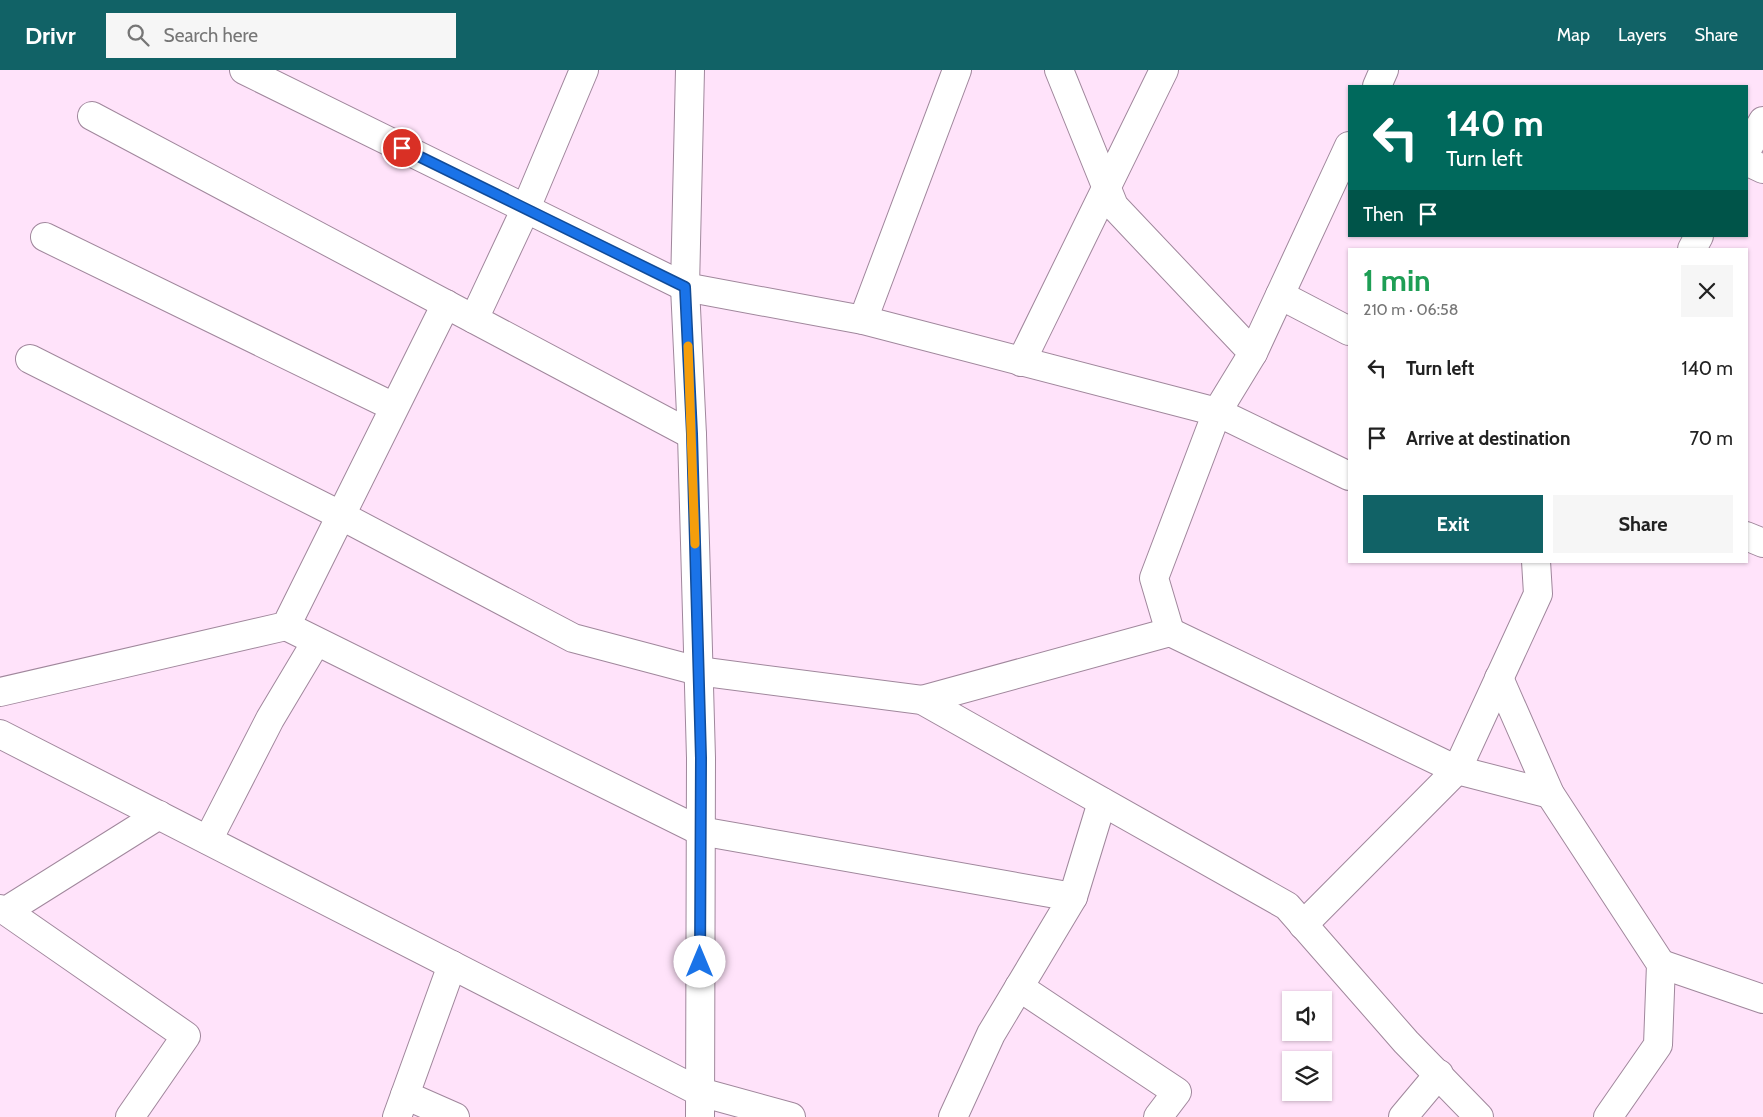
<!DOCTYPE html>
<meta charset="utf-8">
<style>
:root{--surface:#fff;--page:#f6f6f6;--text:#222;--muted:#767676;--accent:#116266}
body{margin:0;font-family:Cabin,sans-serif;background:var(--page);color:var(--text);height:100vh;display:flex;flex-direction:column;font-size:19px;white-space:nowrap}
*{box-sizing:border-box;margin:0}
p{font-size:16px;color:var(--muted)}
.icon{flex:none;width:28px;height:28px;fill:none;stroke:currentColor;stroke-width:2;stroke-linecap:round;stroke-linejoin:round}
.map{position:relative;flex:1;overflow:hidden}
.drawer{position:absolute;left:1348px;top:178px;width:400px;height:315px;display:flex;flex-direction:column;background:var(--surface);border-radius:0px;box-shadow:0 1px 4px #0004}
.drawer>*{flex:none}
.hud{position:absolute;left:1348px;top:15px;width:400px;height:152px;border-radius:0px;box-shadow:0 1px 4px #0004;background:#00695c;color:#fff;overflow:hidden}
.controls{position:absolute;left:1282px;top:921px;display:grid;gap:10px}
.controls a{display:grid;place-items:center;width:50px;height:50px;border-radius:0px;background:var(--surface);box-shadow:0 1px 4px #0004;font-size:25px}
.pin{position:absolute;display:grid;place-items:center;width:42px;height:42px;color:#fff;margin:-21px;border:2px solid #fff;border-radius:50%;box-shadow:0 1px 5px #0007}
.me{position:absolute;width:55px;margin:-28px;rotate:0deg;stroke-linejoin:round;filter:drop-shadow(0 0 4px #0008)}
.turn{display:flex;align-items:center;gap:18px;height:105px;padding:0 15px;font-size:22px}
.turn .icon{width:65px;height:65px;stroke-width:2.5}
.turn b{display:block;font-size:35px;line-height:42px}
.then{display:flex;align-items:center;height:48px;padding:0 15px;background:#0003;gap:10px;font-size:19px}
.round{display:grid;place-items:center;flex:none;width:52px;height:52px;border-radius:0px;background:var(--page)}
.headline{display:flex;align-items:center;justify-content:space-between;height:85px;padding:0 15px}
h1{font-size:30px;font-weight:800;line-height:38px;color:#1e9e55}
.primary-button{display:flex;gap:10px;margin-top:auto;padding:10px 15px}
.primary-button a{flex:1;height:58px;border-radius:0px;background:var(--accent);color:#fff;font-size:20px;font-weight:800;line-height:58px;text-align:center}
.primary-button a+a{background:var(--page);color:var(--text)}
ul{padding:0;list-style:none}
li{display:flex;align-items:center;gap:15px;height:70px;padding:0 15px}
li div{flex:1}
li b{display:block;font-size:19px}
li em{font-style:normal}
header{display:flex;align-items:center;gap:30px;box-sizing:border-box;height:70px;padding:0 25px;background:var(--accent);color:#fff}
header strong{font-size:24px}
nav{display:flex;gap:28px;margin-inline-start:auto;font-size:18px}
.search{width:350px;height:45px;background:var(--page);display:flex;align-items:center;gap:12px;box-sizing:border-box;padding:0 18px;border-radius:0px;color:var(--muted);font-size:19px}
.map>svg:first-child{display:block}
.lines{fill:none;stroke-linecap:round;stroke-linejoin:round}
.minor-casing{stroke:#a0879c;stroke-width:30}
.minor{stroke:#fff;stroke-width:28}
.route-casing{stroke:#114b97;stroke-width:12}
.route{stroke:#1a73e8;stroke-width:9}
.slow{stroke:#f59e0b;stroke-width:9}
</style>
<header>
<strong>Drivr</strong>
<div class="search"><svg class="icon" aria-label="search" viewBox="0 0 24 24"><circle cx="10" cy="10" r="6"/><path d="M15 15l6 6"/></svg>Search here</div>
<nav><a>Map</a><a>Layers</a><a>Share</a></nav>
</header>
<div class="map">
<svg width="1763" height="1047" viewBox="0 0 1763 1047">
<rect width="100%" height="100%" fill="#ffe3fa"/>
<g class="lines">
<defs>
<g id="minor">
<polyline points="244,0 685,217 863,250 1217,342 1253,283 1114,136 1059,0"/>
<polyline points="690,0 685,217 692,365 701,688 700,1047"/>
<polyline points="1377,16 1384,0"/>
<polyline points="92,46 692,365"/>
<polyline points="1746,81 1763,51"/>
<polyline points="1746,91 1763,99"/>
<polyline points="45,167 394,337"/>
<polyline points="1692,179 1699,166"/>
<polyline points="1280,225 1349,261"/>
<polyline points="474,249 526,138 584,0"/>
<polyline points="863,250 957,0"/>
<polyline points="1253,283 1349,76"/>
<polyline points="30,289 340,445 573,568 698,601 922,630 1287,836 1406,972 1479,1047"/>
<polyline points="1021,292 1164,0"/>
<polyline points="1746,466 1763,473"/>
<polyline points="286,556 700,761 1073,827 991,964 953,1047"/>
<polyline points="1170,562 1154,508 1217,342 1349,406"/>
<polyline points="1499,608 1550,724 1661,894 1658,975 1608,1047"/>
<polyline points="0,622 286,556 446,234"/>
<polyline points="922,630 1170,562 1457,700 1550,724"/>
<polyline points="0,664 700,1022 791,1047"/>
<polyline points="208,770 270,649 316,572"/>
<polyline points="1073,827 1102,732"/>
<polyline points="0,839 6,841 159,745"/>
<polyline points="6,841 186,966 130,1047"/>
<polyline points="1303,855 1457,700 1538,524 1536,491"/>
<polyline points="1661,894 1763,929"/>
<polyline points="1019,917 1177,1022 1158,1047"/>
<polyline points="405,1025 455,1047"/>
<polyline points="397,1047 452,895"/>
<polyline points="1403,1047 1439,1004"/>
</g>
</defs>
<use href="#minor" class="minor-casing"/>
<use href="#minor" class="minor"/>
</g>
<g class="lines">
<defs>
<polyline id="route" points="402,78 685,217 692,364 701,688 700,892"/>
</defs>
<use href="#route" class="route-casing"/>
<use href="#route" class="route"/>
<polyline class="slow" points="688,276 695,474"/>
</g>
</svg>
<div class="controls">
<a><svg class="icon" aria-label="sound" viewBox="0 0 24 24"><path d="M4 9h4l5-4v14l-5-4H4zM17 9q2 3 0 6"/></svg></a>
<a><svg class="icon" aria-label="layers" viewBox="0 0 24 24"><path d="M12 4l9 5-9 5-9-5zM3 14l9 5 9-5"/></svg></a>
</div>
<div class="pin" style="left:402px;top:78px;background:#d93025"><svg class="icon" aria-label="arrive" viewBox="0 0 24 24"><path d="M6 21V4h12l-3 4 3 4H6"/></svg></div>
<svg class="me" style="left:700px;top:892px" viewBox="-20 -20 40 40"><circle r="19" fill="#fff"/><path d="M0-13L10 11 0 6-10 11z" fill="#1a73e8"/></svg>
<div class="hud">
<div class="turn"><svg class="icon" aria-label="left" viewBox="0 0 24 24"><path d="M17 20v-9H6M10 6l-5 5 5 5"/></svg><div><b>140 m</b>Turn left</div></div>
<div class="then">Then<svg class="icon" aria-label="arrive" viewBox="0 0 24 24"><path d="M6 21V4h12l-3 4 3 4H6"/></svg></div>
</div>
<section class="drawer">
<div class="headline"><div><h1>1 min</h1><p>210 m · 06:58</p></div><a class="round"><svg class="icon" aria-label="close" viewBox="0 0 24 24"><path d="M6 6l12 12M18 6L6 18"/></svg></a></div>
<ul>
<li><svg class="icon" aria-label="left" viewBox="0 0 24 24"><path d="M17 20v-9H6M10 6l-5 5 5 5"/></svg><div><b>Turn left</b></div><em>140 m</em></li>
<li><svg class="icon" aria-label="arrive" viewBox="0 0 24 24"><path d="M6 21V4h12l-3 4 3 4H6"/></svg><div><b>Arrive at destination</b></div><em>70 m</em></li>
</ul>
<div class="primary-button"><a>Exit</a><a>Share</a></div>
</section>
</div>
